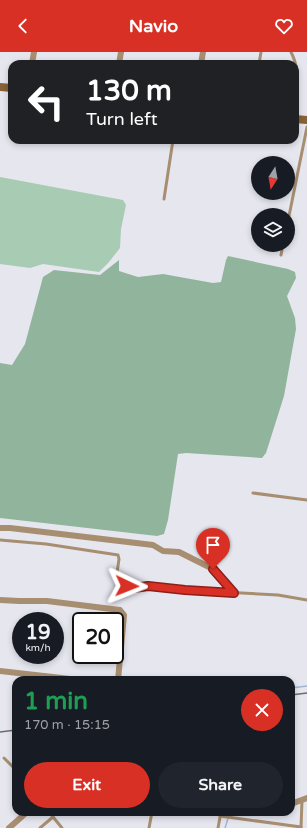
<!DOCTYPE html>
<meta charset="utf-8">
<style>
:root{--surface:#171b24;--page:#20242c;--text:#f1f3f6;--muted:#9ea1a6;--accent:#d93025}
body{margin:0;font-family:"Varela Round",sans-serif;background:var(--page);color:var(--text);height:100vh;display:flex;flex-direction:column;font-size:15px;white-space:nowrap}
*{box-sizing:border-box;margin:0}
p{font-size:13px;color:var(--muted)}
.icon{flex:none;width:22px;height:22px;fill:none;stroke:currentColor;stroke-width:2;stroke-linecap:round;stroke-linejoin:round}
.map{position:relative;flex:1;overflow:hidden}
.panel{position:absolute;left:12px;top:624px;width:283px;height:140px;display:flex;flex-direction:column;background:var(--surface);border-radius:12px;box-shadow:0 2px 6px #0003}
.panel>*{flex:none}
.guide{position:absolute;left:8px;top:8px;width:291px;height:84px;border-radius:12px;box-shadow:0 2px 6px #0003;background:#202124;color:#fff;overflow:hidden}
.needle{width:26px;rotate:191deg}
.tools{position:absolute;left:251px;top:104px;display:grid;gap:8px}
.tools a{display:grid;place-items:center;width:44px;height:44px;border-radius:50%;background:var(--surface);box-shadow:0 2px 6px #0003;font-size:20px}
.speed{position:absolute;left:12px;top:560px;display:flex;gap:8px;font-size:20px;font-weight:700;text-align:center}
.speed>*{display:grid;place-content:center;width:52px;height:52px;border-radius:50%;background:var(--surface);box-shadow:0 2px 6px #0003;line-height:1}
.speed small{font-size:10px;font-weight:400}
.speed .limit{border:2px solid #111;border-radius:6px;background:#fff;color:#111}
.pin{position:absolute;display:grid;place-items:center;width:34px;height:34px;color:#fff;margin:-41px -17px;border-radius:50% 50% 50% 0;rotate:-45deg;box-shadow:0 0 4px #0007}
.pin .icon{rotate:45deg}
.me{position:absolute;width:44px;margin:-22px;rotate:92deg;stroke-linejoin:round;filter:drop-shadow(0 0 3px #0008)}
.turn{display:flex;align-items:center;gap:14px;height:84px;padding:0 12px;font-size:18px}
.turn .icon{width:52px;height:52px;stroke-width:2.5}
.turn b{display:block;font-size:28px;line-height:34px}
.round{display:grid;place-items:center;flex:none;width:42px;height:42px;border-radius:21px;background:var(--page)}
.overview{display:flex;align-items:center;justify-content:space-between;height:68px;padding:0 12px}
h1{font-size:24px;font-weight:700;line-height:30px;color:#1e9e55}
.button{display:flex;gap:8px;margin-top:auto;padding:8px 12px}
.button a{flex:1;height:46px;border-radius:24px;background:var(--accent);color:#fff;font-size:16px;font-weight:700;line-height:46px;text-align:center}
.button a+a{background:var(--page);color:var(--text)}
header{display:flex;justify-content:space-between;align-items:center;height:52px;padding:0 12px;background:var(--accent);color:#fff;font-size:18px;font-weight:700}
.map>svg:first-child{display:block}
.green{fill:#a7ccb3}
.forest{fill:#91b59c}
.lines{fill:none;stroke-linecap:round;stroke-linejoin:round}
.stream{stroke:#a0b5d7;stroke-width:1.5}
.lane{stroke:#a88e71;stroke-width:3}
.street{stroke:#a88e71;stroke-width:6}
.secondary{stroke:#886236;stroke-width:8}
.rail{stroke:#6c6c71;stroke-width:1.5}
.route-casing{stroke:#8d1f18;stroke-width:10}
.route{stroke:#d93025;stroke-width:7}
</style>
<header><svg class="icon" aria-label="back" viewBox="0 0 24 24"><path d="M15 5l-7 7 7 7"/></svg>Navio<svg class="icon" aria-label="heart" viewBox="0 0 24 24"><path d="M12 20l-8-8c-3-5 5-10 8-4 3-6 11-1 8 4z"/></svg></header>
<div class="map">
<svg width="307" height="776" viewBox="0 0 307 776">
<rect width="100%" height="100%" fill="#e6e6ef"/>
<polygon class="green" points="0,125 123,148 126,153 121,177 120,196 109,210 99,220 43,212 30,216 0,212"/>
<polygon class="forest" points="228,204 288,217 295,220 296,226 287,244 295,266 296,277 284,344 266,401 262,406 186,401 178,402 168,468 164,482 157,484 0,466 0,311 12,313 25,292 43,225 54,218 100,223 119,208 119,219 138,225 163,222 213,231 221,230 226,208"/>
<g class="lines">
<g class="stream">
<polyline points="291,636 307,634"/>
<polyline points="225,776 230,760"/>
</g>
<g class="lane">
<path d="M291,0C299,16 297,24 295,41"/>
<polyline points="259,12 261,0"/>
<polyline points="164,147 173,88"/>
<polyline points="288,169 307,75"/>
<polyline points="281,203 283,193"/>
<polyline points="253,441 307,448"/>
<polyline points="0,488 46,492 118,503 119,507 116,528 133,535 148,534 185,538 278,543 307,548"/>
<polyline points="4,706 16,718"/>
<polyline points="49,760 62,776"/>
<polyline points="220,764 301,775"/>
<polyline points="40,776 53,765"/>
<polyline points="149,776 152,760"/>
<polyline points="218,776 221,760"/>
<polyline points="301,776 302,748"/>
</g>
<g class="street">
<polyline points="32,12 34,0"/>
<polyline points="119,12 121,0"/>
<polyline points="201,12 203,0"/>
<polyline points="0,476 10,476 153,493 163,499 179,500 213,517 234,541"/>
<polyline points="0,548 19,549 47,549 120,558 124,563 118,628"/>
<polyline points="0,619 79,628"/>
<polyline points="291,752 307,746"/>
<polyline points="9,776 27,760"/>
</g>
<g class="secondary">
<polyline points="0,35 12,36"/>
<polyline points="295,67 307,68"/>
</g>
<g class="rail">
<polyline points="291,643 307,641"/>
<polyline points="0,680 16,678"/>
</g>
</g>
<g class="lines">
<defs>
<polyline id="route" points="127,534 134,536 148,534 185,538 234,541 213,517"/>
</defs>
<use href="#route" class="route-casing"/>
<use href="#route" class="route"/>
</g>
</svg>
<div class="tools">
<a><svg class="needle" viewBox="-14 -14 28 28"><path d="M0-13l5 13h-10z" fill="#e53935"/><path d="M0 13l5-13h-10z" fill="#9ea1a6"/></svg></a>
<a><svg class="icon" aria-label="layers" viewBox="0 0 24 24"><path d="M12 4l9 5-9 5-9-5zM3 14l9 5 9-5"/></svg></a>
</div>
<div class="speed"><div>19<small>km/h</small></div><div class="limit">20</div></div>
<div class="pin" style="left:213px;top:517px;background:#d93025"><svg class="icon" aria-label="arrive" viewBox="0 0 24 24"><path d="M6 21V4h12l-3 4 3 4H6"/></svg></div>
<svg class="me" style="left:127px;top:534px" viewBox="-20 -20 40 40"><path d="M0-17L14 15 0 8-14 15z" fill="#d93025" stroke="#fff" stroke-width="4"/></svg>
<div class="guide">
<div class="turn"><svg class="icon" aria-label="left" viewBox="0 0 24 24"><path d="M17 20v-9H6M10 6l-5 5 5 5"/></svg><div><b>130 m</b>Turn left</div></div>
</div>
<section class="panel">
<div class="overview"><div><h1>1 min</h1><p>170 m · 15:15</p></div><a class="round" style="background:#d93025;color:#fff"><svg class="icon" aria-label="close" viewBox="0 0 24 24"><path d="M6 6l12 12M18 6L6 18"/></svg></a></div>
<div class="button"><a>Exit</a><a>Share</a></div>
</section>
</div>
